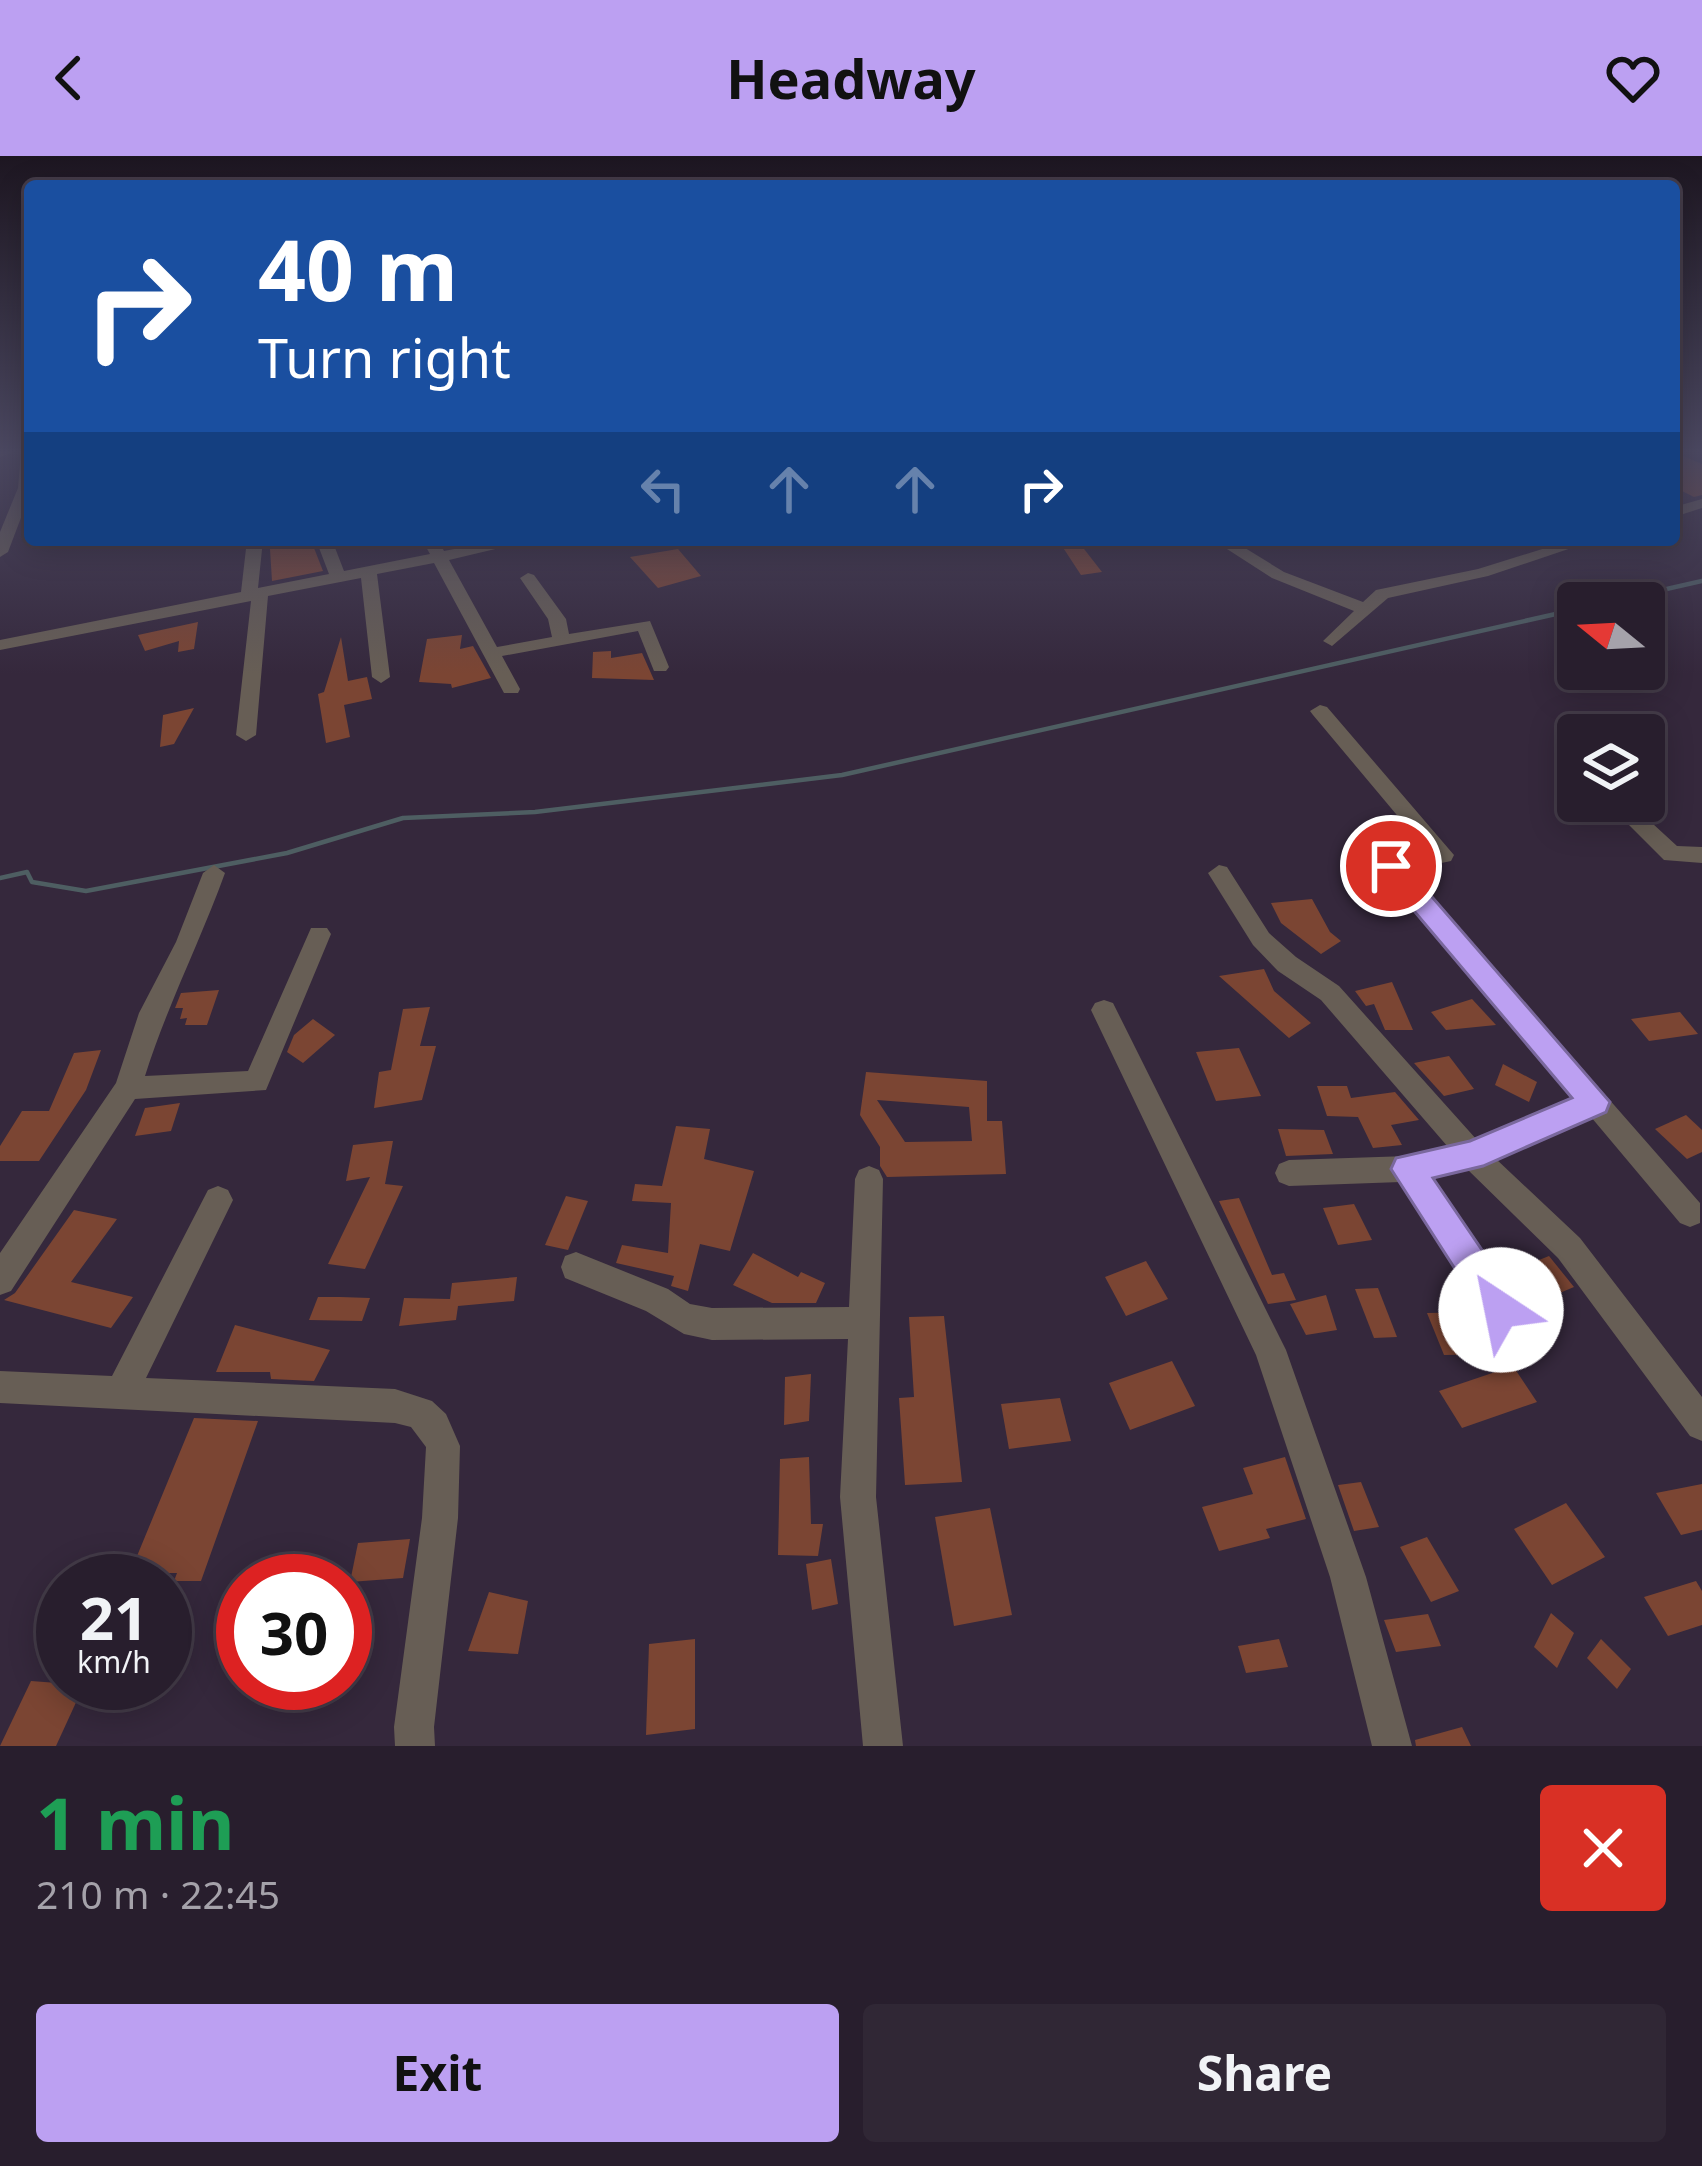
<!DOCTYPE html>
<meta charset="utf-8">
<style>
:root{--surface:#281e2d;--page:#302735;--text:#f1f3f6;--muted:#a5a2aa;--line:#443c49;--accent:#bca0f2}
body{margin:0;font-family:"Noto Sans",sans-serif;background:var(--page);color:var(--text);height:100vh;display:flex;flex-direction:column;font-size:45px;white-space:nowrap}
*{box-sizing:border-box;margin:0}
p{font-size:39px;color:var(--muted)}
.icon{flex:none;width:66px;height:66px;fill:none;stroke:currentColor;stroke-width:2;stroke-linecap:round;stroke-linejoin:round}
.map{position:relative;height:1590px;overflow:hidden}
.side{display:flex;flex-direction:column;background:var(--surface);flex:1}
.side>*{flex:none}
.hud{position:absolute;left:24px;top:24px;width:1656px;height:366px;border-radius:12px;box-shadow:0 6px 30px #0003,0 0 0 3px var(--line);background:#1a4fa0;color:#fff;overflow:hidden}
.needle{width:78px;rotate:288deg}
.tools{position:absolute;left:1557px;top:426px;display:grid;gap:24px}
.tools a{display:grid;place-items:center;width:108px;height:108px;border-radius:12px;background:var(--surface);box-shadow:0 6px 30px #0003,0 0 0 3px var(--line);font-size:60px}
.speed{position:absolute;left:36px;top:1398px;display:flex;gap:24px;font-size:60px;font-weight:700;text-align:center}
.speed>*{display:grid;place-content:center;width:156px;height:156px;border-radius:50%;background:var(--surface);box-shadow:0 6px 30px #0003,0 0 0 3px var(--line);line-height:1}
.speed small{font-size:30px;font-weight:400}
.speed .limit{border:18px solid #d22;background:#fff;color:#111}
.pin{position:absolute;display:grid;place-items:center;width:102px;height:102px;color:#fff;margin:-51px;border:6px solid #fff;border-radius:50%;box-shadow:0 3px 12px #0007}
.me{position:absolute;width:132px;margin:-66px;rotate:326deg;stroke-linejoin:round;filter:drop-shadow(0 0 9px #0008)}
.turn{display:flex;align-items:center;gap:42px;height:252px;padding:0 36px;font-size:54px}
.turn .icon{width:156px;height:156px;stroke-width:2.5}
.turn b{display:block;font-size:84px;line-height:102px}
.lanes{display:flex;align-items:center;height:114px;padding:0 36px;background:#0003;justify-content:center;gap:60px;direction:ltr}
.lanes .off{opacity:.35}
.round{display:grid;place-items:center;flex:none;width:126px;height:126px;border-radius:12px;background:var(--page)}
.headline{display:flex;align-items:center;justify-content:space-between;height:204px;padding:0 36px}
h1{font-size:72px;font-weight:700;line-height:90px;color:#1e9e55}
.action{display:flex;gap:24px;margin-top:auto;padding:24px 36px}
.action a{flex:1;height:138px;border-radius:12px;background:var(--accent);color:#111;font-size:48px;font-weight:700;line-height:138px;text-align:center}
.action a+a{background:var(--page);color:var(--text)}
header{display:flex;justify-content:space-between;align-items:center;height:156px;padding:0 36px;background:var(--accent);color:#111;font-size:54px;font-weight:700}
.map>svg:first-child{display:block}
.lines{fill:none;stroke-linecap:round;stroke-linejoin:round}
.stream{stroke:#4e5e62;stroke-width:4.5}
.building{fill:#7b4533;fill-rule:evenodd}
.minor{fill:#675e55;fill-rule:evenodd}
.route{fill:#bca0f2;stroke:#7a689d;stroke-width:3}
</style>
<header><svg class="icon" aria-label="back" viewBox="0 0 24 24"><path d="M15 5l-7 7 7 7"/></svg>Headway<svg class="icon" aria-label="heart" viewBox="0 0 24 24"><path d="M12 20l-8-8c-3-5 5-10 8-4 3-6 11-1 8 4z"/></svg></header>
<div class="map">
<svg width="1702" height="1590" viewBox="0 0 1702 1590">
<rect width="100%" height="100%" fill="#35283c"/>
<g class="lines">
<g class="stream">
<polyline points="1605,447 1702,425"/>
<polyline points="0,722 27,716 32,726 86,735 287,697 403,662 535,656 842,619 1578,453"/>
</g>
</g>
<g class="building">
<polygon points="1674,296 1702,308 1702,339 1694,341 1674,331"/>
<polygon points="1058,384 1077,384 1102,416 1081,419"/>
<polygon points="314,392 323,415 272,425 270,393"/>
<polygon points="678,393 701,420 658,432 630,401"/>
<polygon points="198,466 194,493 178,496 179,485 145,495 138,479"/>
<polygon points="462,479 460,493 473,490 491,522 452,532 451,528 419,526 427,483"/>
<polygon points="341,481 348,525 367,521 372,543 344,549 350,581 326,587 318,538 324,536"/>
<polygon points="611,495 611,502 642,497 654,524 592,522 593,496"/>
<polygon points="194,552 174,588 160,591 163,559"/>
<polygon points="1312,743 1330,776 1341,785 1321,798 1281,767 1271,747"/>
<polygon points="1264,813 1274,835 1311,867 1289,882 1219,820"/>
<polygon points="1392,826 1413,874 1385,874 1374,848 1366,850 1355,835"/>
<polygon points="219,834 207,869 185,869 187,862 180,863 183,852 175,852 181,837"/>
<polygon points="1472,843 1496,869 1446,874 1431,856"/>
<polygon points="430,851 420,890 436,890 422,944 374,952 379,916 391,914 403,853"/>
<polygon points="1680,856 1698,878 1649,885 1631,863"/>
<polygon points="313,863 335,879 303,907 287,896 294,879"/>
<polygon points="1239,892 1261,940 1216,945 1196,896"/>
<polygon points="101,894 86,934 39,1005 0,1005 0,990 22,955 49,955 74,897"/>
<polygon points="1449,900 1474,933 1444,940 1414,907"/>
<polygon points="1503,908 1537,926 1529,946 1495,929"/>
<path d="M866,916L987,925V965H1002L1006,1018L887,1021L880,1010V991L860,959ZM877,944L969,951L972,985L905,986Z"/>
<polygon points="1317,930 1347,930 1351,942 1395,936 1419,964 1391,969 1402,989 1373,992 1358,961 1327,960"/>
<polygon points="180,947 171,975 135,980 145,952"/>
<polygon points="1686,959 1702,974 1702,996 1687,1003 1655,973"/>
<polygon points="676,970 710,973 704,1003 754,1015 730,1095 700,1088 688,1135 671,1130 674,1120 616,1107 622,1089 668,1097 671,1047 632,1045 635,1028 662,1030"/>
<polygon points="1278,973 1324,974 1333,998 1286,1000"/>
<polygon points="388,985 393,985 385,1028 403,1030 365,1113 328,1108 370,1021 346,1025 353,989"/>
<polygon points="566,1040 588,1045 568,1094 545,1089"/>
<polygon points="1239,1042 1272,1119 1284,1117 1296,1144 1268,1148 1219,1045"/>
<polygon points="1354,1048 1372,1084 1338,1089 1323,1052"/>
<polygon points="74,1054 117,1063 71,1126 133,1141 111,1172 4,1144 15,1137"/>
<polygon points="753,1097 798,1121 801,1116 825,1127 816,1147 772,1147 733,1129"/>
<polygon points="1549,1100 1574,1131 1524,1152 1501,1119"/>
<polygon points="1146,1105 1168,1143 1126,1160 1105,1121"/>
<polygon points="517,1121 514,1145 458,1150 456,1164 399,1170 404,1142 450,1143 452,1127"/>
<polygon points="1378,1132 1397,1181 1374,1182 1355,1133"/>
<polygon points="1326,1139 1337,1174 1306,1179 1290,1148"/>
<polygon points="318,1141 340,1141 370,1142 362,1165 309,1164"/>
<polygon points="1480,1156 1505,1198 1444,1199 1427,1157"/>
<polygon points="944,1160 962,1326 905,1329 899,1242 914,1241 909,1161"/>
<polygon points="235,1169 330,1194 314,1225 271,1223 270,1216 216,1216"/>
<polygon points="1172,1205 1195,1250 1130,1274 1109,1227"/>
<polygon points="1513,1210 1537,1246 1462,1272 1439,1235"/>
<polygon points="811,1218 809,1265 784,1269 785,1221"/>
<polygon points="1060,1242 1071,1285 1009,1293 1001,1248"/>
<polygon points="194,1262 258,1265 201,1425 174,1425 177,1417 130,1417"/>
<polygon points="809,1301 811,1368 823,1368 818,1400 778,1399 780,1303"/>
<polygon points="1285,1301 1306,1363 1266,1373 1270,1382 1219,1395 1202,1351 1253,1338 1243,1312"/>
<polygon points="1361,1326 1379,1371 1354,1375 1338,1329"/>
<polygon points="1702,1328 1702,1374 1681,1379 1656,1337"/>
<polygon points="1566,1347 1605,1401 1552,1429 1514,1373"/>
<polygon points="990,1352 1012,1459 954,1470 935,1361"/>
<polygon points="1427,1381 1459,1435 1431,1446 1400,1391"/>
<polygon points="410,1383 403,1422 350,1426 358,1387"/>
<polygon points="831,1403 838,1448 812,1454 806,1408"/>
<polygon points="1696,1425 1702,1435 1702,1469 1668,1480 1644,1441"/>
<polygon points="489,1436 528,1445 518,1498 468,1495"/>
<polygon points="1551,1457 1574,1477 1557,1512 1534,1491"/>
<polygon points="1428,1458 1441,1490 1396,1496 1384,1464"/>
<polygon points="695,1483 695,1573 646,1579 649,1488"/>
<polygon points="1279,1483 1288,1511 1246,1517 1238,1490"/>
<polygon points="1601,1483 1631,1513 1617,1533 1587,1502"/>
<polygon points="31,1525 84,1529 56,1590 0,1590"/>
<polygon points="1462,1571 1471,1590 1416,1590 1415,1584"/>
</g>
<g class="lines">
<g class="minor">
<polygon points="0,296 13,296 0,301"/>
<polygon points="21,296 30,296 30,338 8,396 0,401 0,376 18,332"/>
<polygon points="1702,343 1702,352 1674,361 1674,351"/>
<polygon points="247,384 263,384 258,432 329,418 316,384 332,384 344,415 430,398 422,384 438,384 444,395 501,384 533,384 449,404 497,491 552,481 548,463 520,422 528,417 534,419 566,463 569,478 650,465 669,511 666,515 654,515 638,475 502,500 520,533 518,537 504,537 434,407 377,418 390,521 381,527 372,521 361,422 268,440 256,579 246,585 236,579 251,445 0,494 0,484 241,436"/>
<polygon points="683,384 699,384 699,386 691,391"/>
<polygon points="1021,384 1037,384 1042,390 1028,393"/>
<polygon points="1213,384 1232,384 1284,416 1363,446 1376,434 1478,413 1571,384 1595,384 1488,420 1388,442 1332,490 1323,485 1354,455 1272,422"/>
<polygon points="1320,549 1327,551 1454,699 1451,705 1408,714 1700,1047 1700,1067 1690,1071 1680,1067 1591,961 1495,1002 1580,1082 1702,1241 1702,1285 1690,1280 1558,1102 1467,1013 1430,1021 1536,1178 1541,1189 1536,1200 1525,1205 1514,1200 1401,1026 1289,1030 1279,1026 1275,1017 1279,1008 1289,1004 1408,1000 1448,991 1321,844 1278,815 1253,789 1208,717 1219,709 1227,711 1269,777 1296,801 1339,830 1477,984 1575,943 1383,716 1380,710 1383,704 1427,695 1313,559 1310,555"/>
<polygon points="1564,591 1578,599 1578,617 1571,615 1554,597"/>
<polygon points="1605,645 1628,645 1677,690 1702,691 1702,707 1664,704"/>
<path d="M214,709L225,717C200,786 167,850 145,920L248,915L311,772H327L331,778L266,934L135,943L11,1135L0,1139V1097L116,927L139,857L176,786L203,717Z"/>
<polygon points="1104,844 1113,847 1286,1194 1366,1421 1412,1590 1372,1590 1330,1421 1256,1199 1091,854 1095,847"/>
<polygon points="869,1010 879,1014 883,1023 876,1341 903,1590 863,1590 840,1341 848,1183 712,1184 684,1178 646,1155 565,1122 561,1111 565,1100 576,1096 668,1133 690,1148 712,1152 849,1151 855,1023 859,1014"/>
<polygon points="218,1030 228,1034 233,1044 146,1222 395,1233 432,1245 446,1258 460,1290 458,1362 434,1571 435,1590 395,1590 394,1571 422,1362 426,1291 411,1271 395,1267 0,1247 0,1215 112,1220 208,1034"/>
</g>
</g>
<linearGradient id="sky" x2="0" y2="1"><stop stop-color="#1d1621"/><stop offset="0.57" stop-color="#4b4861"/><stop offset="1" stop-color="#4b4861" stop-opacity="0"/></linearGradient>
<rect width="1702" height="518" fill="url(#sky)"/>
<polygon class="route" points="1391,701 1400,704 1610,946 1606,956 1483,1010 1433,1022 1514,1141 1519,1154 1514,1166 1501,1171 1489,1166 1391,1013 1396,1002 1470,985 1572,942 1382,717 1378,710 1382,704"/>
</svg>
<div class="tools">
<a><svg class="needle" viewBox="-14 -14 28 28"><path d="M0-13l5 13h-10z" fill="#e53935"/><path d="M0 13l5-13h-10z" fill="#a5a2aa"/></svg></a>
<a><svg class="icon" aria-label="layers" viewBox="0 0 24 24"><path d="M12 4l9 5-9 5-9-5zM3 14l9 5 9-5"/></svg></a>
</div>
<div class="speed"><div>21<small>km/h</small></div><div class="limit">30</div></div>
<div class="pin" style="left:1391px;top:710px;background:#d93025"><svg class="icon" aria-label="arrive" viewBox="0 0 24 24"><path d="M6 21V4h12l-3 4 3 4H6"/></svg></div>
<svg class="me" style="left:1501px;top:1154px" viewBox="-20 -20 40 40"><circle r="19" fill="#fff"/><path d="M0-13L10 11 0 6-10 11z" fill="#bca0f2"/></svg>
<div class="hud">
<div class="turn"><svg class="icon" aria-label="right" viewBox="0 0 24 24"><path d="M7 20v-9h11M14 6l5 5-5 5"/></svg><div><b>40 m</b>Turn right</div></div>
<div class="lanes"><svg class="icon off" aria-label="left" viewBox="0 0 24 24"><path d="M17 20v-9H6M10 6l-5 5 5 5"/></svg><svg class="icon off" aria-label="ahead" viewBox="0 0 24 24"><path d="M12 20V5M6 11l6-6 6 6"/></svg><svg class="icon off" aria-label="ahead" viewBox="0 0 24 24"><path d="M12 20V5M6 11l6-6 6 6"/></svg><svg class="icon" aria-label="right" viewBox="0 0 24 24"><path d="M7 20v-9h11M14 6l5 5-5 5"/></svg></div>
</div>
</div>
<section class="side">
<div class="headline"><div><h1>1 min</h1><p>210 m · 22:45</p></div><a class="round" style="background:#d93025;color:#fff"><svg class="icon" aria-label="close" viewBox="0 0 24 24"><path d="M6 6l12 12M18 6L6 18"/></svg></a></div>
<div class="action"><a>Exit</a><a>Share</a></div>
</section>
